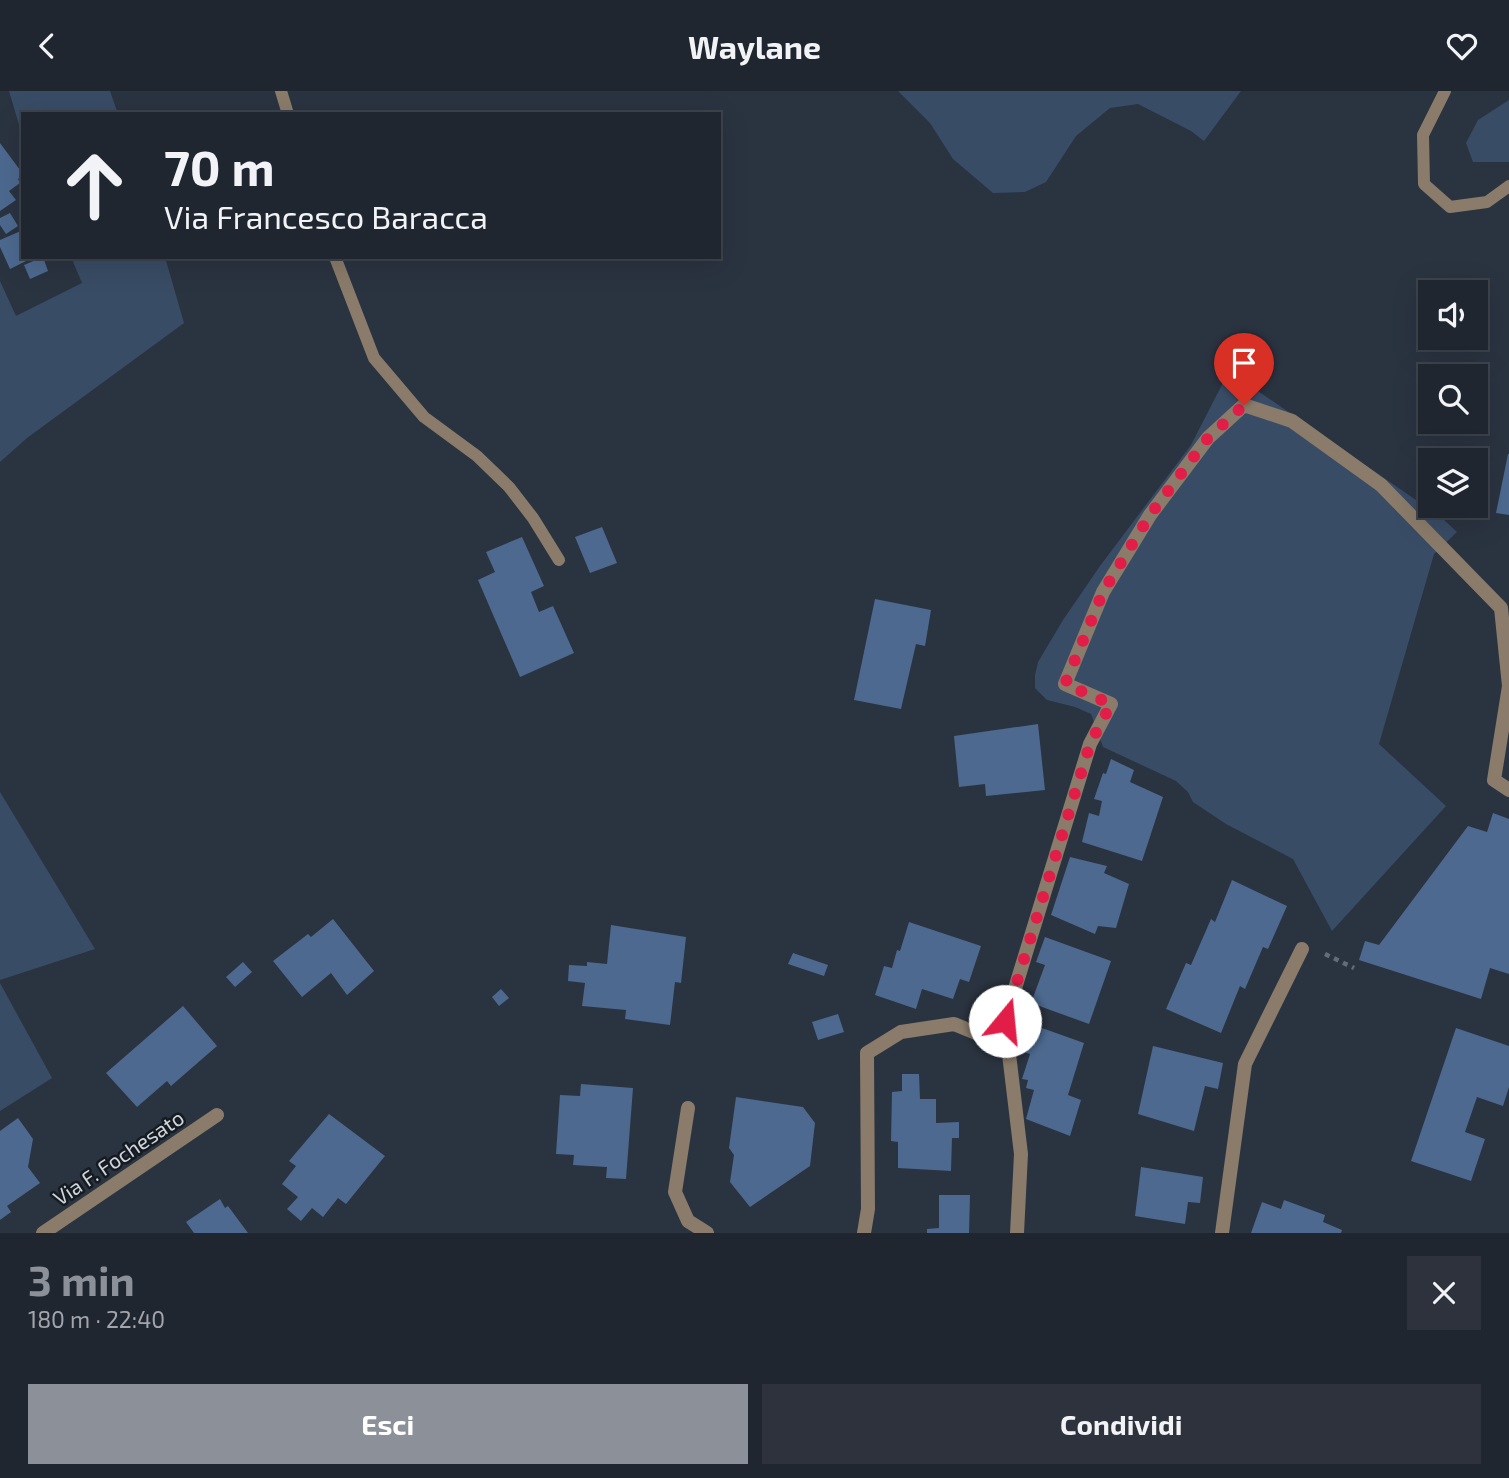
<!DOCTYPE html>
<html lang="it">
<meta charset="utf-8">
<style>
:root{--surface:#202630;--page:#2d323c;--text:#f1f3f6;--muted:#a2a5ab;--line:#3d434c;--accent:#8c9099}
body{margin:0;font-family:"Exo 2",sans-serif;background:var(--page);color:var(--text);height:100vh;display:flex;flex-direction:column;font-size:26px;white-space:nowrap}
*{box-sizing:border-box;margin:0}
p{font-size:23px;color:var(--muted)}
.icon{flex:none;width:38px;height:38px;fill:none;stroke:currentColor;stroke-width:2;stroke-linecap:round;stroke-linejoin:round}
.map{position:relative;height:1142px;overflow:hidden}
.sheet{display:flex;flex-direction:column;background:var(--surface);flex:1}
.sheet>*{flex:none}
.hud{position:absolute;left:21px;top:21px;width:700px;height:147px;border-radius:0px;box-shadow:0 7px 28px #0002,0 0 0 2px var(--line);background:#202630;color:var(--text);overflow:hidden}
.controls{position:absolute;left:1418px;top:189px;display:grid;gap:14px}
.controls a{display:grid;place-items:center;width:70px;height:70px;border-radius:0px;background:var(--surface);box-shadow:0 7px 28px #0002,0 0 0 2px var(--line);font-size:35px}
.pin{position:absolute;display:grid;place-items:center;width:60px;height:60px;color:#fff;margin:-72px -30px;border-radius:50% 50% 50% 0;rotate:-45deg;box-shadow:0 0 7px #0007}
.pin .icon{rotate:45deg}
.me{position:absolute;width:77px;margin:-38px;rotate:17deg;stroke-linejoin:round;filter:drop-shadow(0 0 5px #0008)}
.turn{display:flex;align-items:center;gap:24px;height:147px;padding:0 28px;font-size:32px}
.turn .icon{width:91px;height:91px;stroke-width:2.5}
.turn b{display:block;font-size:49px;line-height:60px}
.round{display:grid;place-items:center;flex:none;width:74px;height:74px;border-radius:0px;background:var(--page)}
.overview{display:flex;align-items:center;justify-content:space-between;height:119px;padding:0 28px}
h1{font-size:42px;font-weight:700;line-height:52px;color:var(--accent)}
.button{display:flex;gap:14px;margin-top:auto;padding:14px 28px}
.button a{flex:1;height:80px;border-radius:0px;background:var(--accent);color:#fff;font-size:28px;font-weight:700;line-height:80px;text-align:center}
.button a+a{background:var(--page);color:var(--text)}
header{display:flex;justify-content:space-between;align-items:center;height:91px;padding:0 28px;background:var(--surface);font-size:32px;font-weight:700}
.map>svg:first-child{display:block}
.green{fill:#394c65}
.building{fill:#4d698f}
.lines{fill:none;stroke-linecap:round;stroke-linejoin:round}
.path{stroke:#646c77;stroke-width:4.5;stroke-dasharray:5 5;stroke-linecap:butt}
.service{stroke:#8a7b6a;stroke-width:12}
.minor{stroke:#8a7b6a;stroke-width:14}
.route{stroke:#e11d48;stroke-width:12;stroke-dasharray:0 21.6}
.labels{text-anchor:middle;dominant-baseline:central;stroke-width:5;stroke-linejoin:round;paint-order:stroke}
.street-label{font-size:21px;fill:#cfd5dd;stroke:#161b21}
</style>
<header><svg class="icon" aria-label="back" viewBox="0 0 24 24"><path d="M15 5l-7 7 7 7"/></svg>Waylane<svg class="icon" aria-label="heart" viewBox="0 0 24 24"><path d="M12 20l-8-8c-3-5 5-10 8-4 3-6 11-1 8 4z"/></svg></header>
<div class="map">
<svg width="1509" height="1142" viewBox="0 0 1509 1142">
<rect width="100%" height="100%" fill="#2a3340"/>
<g class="green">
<polygon points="9,0 110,0 118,23 23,23 23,47"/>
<polygon points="898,0 1241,0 1204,50 1191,40 1138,13 1110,17 1076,45 1046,91 1025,101 993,102 953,68 930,32"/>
<polygon points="1509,9 1509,71 1473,71 1466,52 1478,29"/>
<polygon points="71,166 165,166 184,232 27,347 0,371 0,190 16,225 82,192"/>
<polygon points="1229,280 1442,427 1457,441 1434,463 1379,653 1446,715 1332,840 1293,768 1226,733 1193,711 1188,701 1176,690 1103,656 1091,623 1075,616 1047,609 1035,597 1035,584 1038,571 1063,529 1100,475 1191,354"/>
<polygon points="0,701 95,858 0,889"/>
<polygon points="0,892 52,987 0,1020"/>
</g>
<g class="building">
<polygon points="0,52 23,83 18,88 20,92 9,100 16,109 0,120"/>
<polygon points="10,122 18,135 6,143 0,134 0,127"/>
<polygon points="23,139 23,166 34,166 10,178 0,156 0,149"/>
<polygon points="43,166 48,180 30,188 24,174"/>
<polygon points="1508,363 1509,363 1509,424 1496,422"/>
<polygon points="602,436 617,472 590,482 575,446"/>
<polygon points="522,446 544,495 531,501 539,521 553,515 574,562 520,586 478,489 495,481 486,461"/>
<polygon points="875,508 931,519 925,555 916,553 901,618 854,609"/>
<polygon points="1038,633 1045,699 986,705 985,693 959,696 954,645"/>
<polygon points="1111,668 1134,679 1130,691 1163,706 1142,770 1082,751 1089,722 1099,725 1102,710 1094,708 1103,682 1106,683"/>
<polygon points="1493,722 1509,728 1509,883 1490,877 1481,908 1359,869 1365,850 1379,854 1468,735 1487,741"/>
<polygon points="1070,766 1107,775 1104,782 1129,793 1116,837 1098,835 1095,843 1051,824"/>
<polygon points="1232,789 1287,815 1268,858 1263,856 1245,898 1240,895 1221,942 1166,918 1186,872 1191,874 1211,828 1215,831"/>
<polygon points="333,828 374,880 347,904 331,882 302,906 273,870 308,843 311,846"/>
<polygon points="909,831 981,855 969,891 960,888 953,908 922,898 916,918 875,904 884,875 892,877 897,859 900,860"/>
<polygon points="611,834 686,846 681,892 675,891 670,934 625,928 626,919 582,915 585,892 568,890 569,874 587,875 587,871 607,873"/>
<polygon points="1045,846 1111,870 1089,933 1031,912 1045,874 1036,871"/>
<polygon points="793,862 828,874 824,885 788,873"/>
<polygon points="243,871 252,881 235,896 226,886"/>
<polygon points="501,898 509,907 499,915 492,906"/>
<polygon points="183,915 217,955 171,995 167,990 137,1016 106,982"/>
<polygon points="838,923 844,941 818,949 812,931"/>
<polygon points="1028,932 1084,952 1068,1004 1081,1009 1070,1045 1026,1028 1034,999 1026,997 1028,989 1022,988 1030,963 1020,960"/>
<polygon points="1456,937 1509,955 1509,996 1503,1015 1477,1006 1465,1041 1485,1048 1471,1090 1411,1070"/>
<polygon points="1153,955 1223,972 1218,998 1205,995 1194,1040 1138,1023"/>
<polygon points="902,983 919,983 920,1008 936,1008 936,1032 959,1031 959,1047 952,1047 951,1080 898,1077 898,1051 891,1050 892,1001 902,1000"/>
<polygon points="581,993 633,997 626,1088 606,1087 607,1076 573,1074 574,1064 556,1063 560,1004 580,1005"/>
<polygon points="736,1006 803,1016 815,1032 810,1075 750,1116 730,1091 734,1064 729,1057"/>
<polygon points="329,1023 385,1065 346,1113 338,1107 323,1126 312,1117 301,1130 287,1118 298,1106 282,1093 296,1075 289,1070"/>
<polygon points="18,1027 33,1048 28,1076 40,1092 7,1115 11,1121 0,1129 0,1040"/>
<polygon points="1141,1076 1203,1086 1200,1112 1188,1111 1185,1133 1135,1125"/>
<polygon points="939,1104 970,1104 969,1142 927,1142 927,1138 939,1137"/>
<polygon points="220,1108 225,1117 228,1115 248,1142 194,1142 186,1131"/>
<polygon points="1284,1109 1325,1124 1323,1131 1342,1139 1341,1142 1251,1142 1262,1111 1281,1118"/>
</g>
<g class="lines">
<polyline class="path" points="1325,863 1354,877"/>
<g class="service">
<polyline points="281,0 288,23"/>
<polyline points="1445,0 1423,44 1424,93 1450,116 1487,111 1509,95"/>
<polyline points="335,166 374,267 424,326 477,365 509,396 533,427 559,469"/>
</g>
<g class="minor">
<polyline points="688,1017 675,1101 688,1130 707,1142"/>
<polyline points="43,1142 217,1024"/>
<polyline points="864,1142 868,1118 867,962 901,941 954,933 1008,955"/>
<polyline points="1017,1142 1021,1063 1005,930 1090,653 1111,613 1065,593 1103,501 1150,424 1208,347 1244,314 1292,330 1381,394 1501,517 1509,595 1494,689 1509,699"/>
<polyline points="1222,1142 1245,973 1302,858"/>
</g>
</g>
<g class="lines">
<polyline class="route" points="1005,930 1090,653 1111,613 1065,593 1103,501 1150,424 1208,347 1244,314"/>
</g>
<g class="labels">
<g class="street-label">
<text transform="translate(118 1066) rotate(-34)">Via F. Fochesato</text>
</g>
</g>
</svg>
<div class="controls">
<a><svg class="icon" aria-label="sound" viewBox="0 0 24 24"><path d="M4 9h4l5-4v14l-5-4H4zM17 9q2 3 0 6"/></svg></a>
<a><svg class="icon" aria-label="search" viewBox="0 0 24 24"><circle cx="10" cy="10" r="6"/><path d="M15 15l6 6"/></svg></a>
<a><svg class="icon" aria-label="layers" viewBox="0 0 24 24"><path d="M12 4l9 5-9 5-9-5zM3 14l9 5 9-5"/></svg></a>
</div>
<div class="pin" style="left:1244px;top:314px;background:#d93025"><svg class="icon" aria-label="arrive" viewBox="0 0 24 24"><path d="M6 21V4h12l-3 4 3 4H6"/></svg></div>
<svg class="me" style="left:1005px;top:930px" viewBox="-20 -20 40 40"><circle r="19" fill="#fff"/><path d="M0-13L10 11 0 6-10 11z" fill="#e11d48"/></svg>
<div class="hud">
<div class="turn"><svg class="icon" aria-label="ahead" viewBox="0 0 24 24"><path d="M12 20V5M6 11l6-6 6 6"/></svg><div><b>70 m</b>Via Francesco Baracca</div></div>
</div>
</div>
<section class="sheet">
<div class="overview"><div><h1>3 min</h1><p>180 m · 22:40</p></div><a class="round"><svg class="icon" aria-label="close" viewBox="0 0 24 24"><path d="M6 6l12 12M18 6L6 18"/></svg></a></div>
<div class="button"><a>Esci</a><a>Condividi</a></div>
</section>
